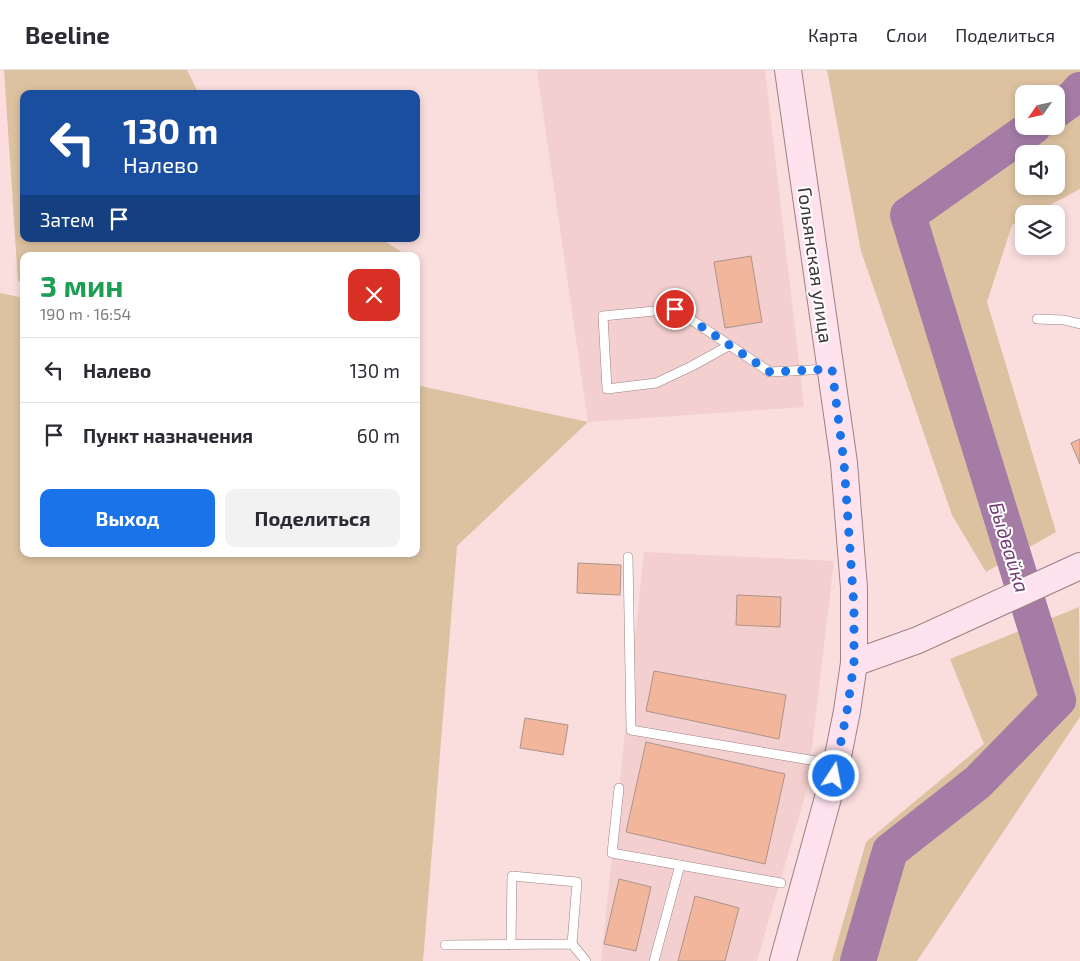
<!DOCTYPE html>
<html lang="ru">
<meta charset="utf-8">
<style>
:root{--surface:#fff;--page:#f2f2f3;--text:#2b2b33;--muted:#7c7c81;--line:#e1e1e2;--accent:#1a73e8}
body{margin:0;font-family:"Exo 2",sans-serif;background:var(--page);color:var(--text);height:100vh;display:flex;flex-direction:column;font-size:19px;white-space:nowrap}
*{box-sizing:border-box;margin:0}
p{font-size:16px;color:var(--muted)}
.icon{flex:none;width:28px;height:28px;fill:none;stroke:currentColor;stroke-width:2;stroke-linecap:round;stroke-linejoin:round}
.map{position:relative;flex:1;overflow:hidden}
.details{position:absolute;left:20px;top:182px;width:400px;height:305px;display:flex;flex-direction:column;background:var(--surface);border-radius:10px;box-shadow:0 2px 8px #0003}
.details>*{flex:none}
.banner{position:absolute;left:20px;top:20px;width:400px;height:152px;border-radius:10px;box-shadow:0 2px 8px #0003;background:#1a4fa0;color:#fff;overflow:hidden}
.needle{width:32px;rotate:236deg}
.controls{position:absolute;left:1015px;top:15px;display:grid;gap:10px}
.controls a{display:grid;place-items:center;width:50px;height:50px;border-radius:10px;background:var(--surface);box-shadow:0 2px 8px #0003;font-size:25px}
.pin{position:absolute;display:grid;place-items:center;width:42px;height:42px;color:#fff;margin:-21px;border:2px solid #fff;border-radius:50%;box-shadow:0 1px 5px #0007}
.me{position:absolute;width:55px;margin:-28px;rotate:11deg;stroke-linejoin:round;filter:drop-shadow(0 0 4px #0008)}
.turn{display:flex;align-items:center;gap:18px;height:105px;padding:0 20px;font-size:22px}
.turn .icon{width:65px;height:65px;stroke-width:2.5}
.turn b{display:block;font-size:35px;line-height:42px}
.then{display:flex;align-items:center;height:48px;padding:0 20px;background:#0003;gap:10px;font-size:19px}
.round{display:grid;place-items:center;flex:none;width:52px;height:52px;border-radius:10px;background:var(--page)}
.summary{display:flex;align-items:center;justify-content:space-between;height:85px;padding:0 20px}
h1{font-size:30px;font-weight:700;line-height:38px;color:#1e9e55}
.cta{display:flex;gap:10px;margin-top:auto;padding:10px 20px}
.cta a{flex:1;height:58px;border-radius:10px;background:var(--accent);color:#fff;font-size:20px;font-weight:700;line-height:58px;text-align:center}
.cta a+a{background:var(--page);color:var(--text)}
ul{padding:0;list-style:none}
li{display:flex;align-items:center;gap:15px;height:65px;padding:0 20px;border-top:1px solid var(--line)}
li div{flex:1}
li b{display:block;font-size:19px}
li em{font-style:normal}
header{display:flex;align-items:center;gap:30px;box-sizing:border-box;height:70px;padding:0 25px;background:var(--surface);border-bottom:1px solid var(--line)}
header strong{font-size:24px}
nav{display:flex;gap:28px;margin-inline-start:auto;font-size:18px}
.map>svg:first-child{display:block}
.built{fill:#f4cfcf}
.green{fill:#ddc2a1;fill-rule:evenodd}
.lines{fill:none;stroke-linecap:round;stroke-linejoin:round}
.river{stroke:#a47ca6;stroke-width:36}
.building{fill:#f1b69c;stroke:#ac948a}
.lane-casing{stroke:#9c8281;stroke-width:10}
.secondary-casing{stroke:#9c8281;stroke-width:28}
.lane{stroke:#fff;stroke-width:9}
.secondary{stroke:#fee3ef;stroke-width:26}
.route{stroke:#1a73e8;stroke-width:9;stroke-dasharray:0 16.2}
.labels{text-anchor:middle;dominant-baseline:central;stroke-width:4;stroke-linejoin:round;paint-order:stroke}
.street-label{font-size:19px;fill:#3e3333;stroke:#fff}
.water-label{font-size:20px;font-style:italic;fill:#723d75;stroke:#fff}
</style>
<header>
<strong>Beeline</strong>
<nav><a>Карта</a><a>Слои</a><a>Поделиться</a></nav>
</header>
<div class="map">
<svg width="1080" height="891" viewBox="0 0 1080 891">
<rect width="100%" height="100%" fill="#fadddd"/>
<g class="built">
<polygon points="537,0 765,0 804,337 588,352"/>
<polygon points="644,482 834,491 807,719 757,891 601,891"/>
</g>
<g class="green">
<polygon points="4,0 187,0 199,24 24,24 24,169 381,169 408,186 24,186 24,211 18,211"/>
<path d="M827,0H1080V119L1033,144H1024V148L1012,155L987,232L1056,462L986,502L952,445L861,181ZM1024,24H1056V56H1024ZM1024,84H1056V116H1024Z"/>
<polygon points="0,223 24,228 24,484 416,484 416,315 588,352 457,476 423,891 0,891"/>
<polygon points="1079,537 1080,647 917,891 832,891 866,772 984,674 950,589"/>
</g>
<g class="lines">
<g class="river">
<polyline points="1056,40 1073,28 1080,20"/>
<polyline points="858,891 890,781 978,712 1058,630 908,145 1034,56"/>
</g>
</g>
<g class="building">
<polygon points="751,186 762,252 725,258 714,192"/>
<polygon points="1080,369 1080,394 1071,373"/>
<polygon points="578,493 621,495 620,525 577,523"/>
<polygon points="737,525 781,527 780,557 736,555"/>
<polygon points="654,601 786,625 779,669 646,641"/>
<polygon points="525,648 568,655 563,685 520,678"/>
<polygon points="646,672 785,704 765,794 626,762"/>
<polygon points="619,809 651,817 636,881 604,874"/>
<polygon points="695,826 739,838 725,891 678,891"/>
</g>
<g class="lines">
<defs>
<g id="lane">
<polyline points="1037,249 1064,250 1080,254"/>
<polyline points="730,275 692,296 656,313 607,319 603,246 675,239 770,302 829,299"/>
<polyline points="628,487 631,660 816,691"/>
<polyline points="619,718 612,783 781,813"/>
<polyline points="445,875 572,874 586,891"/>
<polyline points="511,875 512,806 577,812 572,874"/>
<polyline points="654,891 680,795"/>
</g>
<g id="secondary">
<polyline points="854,593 918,570 1080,496"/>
<polyline points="783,891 834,706 847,641 854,593 854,518 844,393 788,0"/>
</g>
</defs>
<use href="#lane" class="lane-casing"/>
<use href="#secondary" class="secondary-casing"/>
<use href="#lane" class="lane"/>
<use href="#secondary" class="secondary"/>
</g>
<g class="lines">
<polyline class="route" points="675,239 770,302 832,299 844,393 854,537 854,593 847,641 834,706"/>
</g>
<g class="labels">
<g class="street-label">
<text transform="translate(816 195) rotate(82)">Гольянская улица</text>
</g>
<g class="water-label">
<text transform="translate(1010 477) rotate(73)">Быдвайка</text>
</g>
</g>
</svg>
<div class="controls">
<a><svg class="needle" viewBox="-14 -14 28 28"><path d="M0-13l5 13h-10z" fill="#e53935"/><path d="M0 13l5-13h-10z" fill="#7c7c81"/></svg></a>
<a><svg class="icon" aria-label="sound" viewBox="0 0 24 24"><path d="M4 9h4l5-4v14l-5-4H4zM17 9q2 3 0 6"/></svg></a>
<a><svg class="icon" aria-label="layers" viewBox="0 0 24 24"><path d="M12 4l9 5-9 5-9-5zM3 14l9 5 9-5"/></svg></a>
</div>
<div class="pin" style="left:675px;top:239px;background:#d93025"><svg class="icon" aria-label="arrive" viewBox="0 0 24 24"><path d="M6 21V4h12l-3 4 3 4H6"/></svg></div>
<svg class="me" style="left:834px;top:706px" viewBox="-20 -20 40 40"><circle r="17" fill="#1a73e8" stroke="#fff" stroke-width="3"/><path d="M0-11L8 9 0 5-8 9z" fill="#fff"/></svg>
<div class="banner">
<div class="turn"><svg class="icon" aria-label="left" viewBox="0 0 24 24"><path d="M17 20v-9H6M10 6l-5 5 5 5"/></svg><div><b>130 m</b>Налево</div></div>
<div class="then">Затем<svg class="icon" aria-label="arrive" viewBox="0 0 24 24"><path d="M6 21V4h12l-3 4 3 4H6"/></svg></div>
</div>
<section class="details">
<div class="summary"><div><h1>3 мин</h1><p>190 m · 16:54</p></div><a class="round" style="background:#d93025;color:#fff"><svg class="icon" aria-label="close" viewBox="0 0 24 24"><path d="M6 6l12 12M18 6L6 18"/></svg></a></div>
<ul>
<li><svg class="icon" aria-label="left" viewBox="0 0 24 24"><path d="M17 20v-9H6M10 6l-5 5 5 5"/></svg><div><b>Налево</b></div><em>130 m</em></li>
<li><svg class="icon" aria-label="arrive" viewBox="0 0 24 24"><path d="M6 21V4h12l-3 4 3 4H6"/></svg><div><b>Пункт назначения</b></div><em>60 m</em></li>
</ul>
<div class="cta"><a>Выход</a><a>Поделиться</a></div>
</section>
</div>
